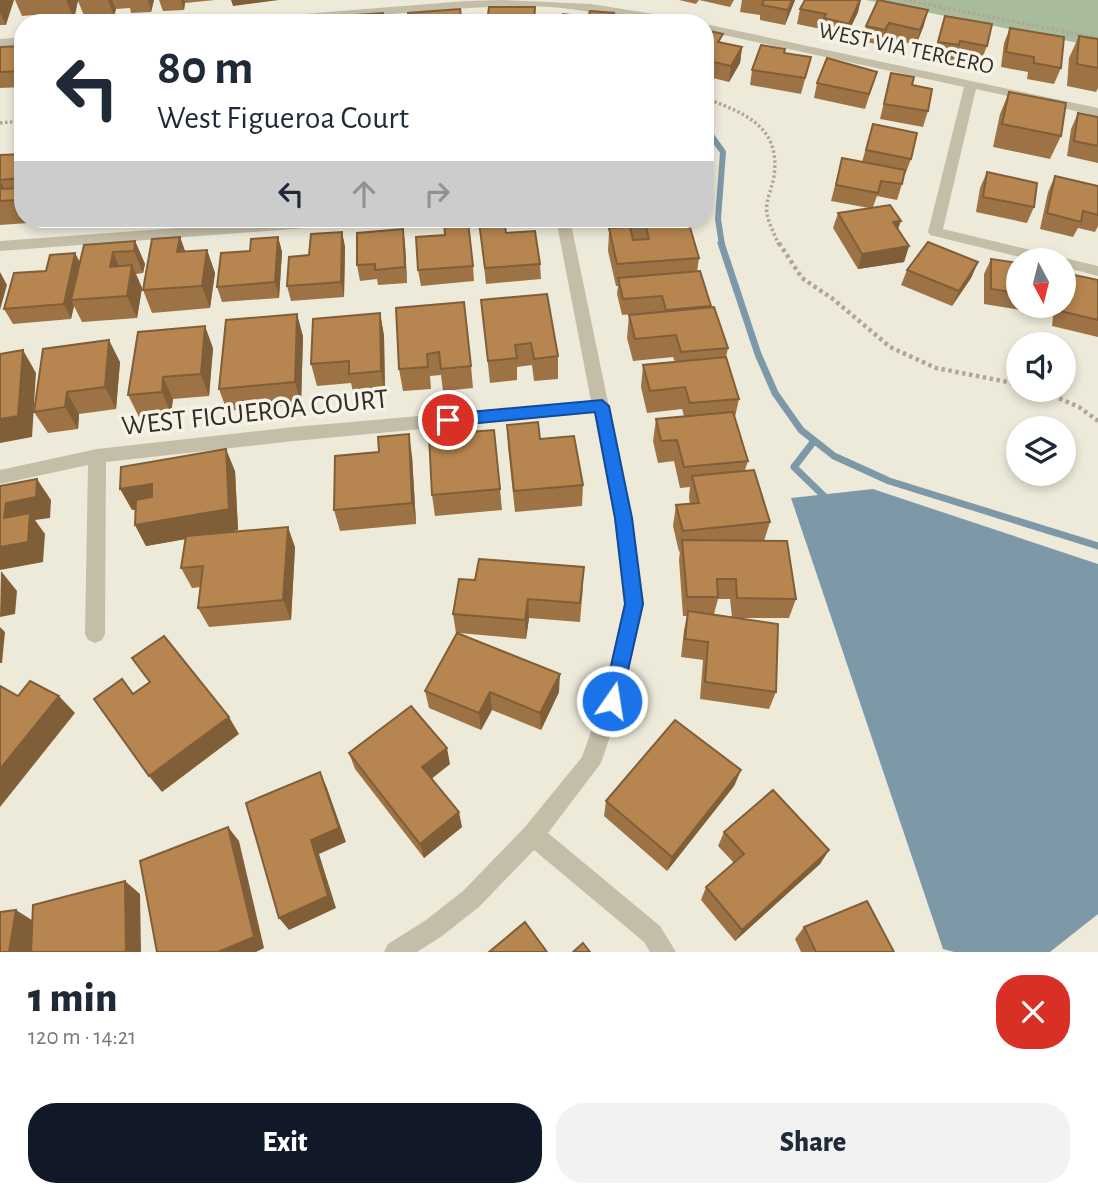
<!DOCTYPE html>
<meta charset="utf-8">
<style>
:root{--surface:#fff;--page:#f2f2f3;--text:#1f2937;--muted:#747a83;--accent:#111827}
body{margin:0;font-family:"Alegreya Sans",sans-serif;background:var(--page);color:var(--text);height:100vh;display:flex;flex-direction:column;font-size:26px;white-space:nowrap}
*{box-sizing:border-box;margin:0}
p{font-size:23px;color:var(--muted)}
.icon{flex:none;width:38px;height:38px;fill:none;stroke:currentColor;stroke-width:2;stroke-linecap:round;stroke-linejoin:round}
.map{position:relative;height:952px;overflow:hidden}
.panel{display:flex;flex-direction:column;background:var(--surface);flex:1}
.panel>*{flex:none}
.banner{position:absolute;left:14px;top:14px;width:700px;height:214px;border-radius:28px;box-shadow:0 4px 10px #0003;background:#fff;color:var(--text);overflow:hidden}
.needle{width:46px;rotate:173deg}
.tools{position:absolute;left:1006px;top:248px;display:grid;gap:14px}
.tools a{display:grid;place-items:center;width:70px;height:70px;border-radius:50%;background:var(--surface);box-shadow:0 4px 10px #0003;font-size:35px}
.pin{position:absolute;display:grid;place-items:center;width:60px;height:60px;color:#fff;margin:-30px;border:4px solid #fff;border-radius:50%;box-shadow:0 2px 7px #0007}
.me{position:absolute;width:77px;margin:-38px;rotate:13deg;stroke-linejoin:round;filter:drop-shadow(0 0 5px #0008)}
.turn{display:flex;align-items:center;gap:24px;height:147px;padding:0 28px;font-size:32px}
.turn .icon{width:91px;height:91px;stroke-width:2.5}
.turn b{display:block;font-size:49px;line-height:60px}
.lanes{display:flex;align-items:center;height:66px;padding:0 28px;background:#0003;justify-content:center;gap:35px;direction:ltr}
.lanes .off{opacity:.35}
.round{display:grid;place-items:center;flex:none;width:74px;height:74px;border-radius:28px;background:var(--page)}
.head{display:flex;align-items:center;justify-content:space-between;height:119px;padding:0 28px}
h1{font-size:42px;font-weight:800;line-height:52px}
.action{display:flex;gap:14px;margin-top:auto;padding:14px 28px}
.action a{flex:1;height:80px;border-radius:28px;background:var(--accent);color:#fff;font-size:28px;font-weight:800;line-height:80px;text-align:center}
.action a+a{background:var(--page);color:var(--text)}
.map>svg:first-child{display:block}
.green{fill:#a8bb9c}
.water{fill:#7d99a7}
.lines{fill:none;stroke-linecap:round;stroke-linejoin:round}
.stream-far1{stroke:#7d99a7;stroke-width:6}
.stream{stroke:#7d99a7;stroke-width:7}
.path-far1{stroke:#b0a792;stroke-width:3.5;stroke-dasharray:2.5 2.5;stroke-linecap:butt}
.path{stroke:#b0a792;stroke-width:4.5;stroke-dasharray:3.5 3.5;stroke-linecap:butt}
.minor{fill:#c4bda8;fill-rule:evenodd}
.wall{fill:#9d7345;fill-rule:evenodd}
.shaded-wall{fill:#805e38}
.building{fill:#b78650;stroke:#805e38;stroke-width:2}
.route{fill:#1a73e8;stroke:#114b97;stroke-width:2}
.labels{text-anchor:middle;dominant-baseline:central;stroke-width:7;stroke-linejoin:round;paint-order:stroke}
.far-street-label{font-size:23px;fill:#322e27;stroke:#f6f3e6}
.street-label{font-size:28px;fill:#322e27;stroke:#f6f3e6}
</style>
<div class="map">
<svg width="1098" height="952" viewBox="0 0 1098 952">
<rect width="100%" height="100%" fill="#eeeada"/>
<polygon class="green" points="866,0 1098,0 1098,47"/>
<polygon class="water" points="873,489 1098,564 1098,914 1050,952 954,952 943,949 791,498"/>
<g class="lines">
<polyline class="stream-far1" points="705,127 723,152 718,219 722,245"/>
<g class="stream">
<polyline points="721,243 758,354 775,393 801,430 834,456 889,481 1098,546"/>
<polyline points="814,441 794,467 826,498"/>
</g>
<g class="path-far1">
<polyline points="904,0 1098,38"/>
<path d="M705,98C744,113 781,126 774,176C772,189 765,201 767,214C769,225 775,235 779,245"/>
<polyline points="0,123 23,121"/>
</g>
<g class="path">
<polyline points="779,243 802,278 833,299 890,347 936,368 1018,384"/>
<polyline points="1040,390 1079,407 1098,421"/>
</g>
<g class="minor">
<path d="M502,0L591,4L685,19L691,23C635,23 581,6 525,6C429,7 333,23 236,23L242,19L466,1Z"/>
<polygon points="705,24 1098,108 1098,116 976,89 943,229 1098,266 1098,276 1064,267 1064,261 1036,261 930,235 928,232 964,87 705,31"/>
<polygon points="23,37 23,45 0,47 0,39"/>
<polygon points="301,219 366,219 359,224 0,251 0,241"/>
<polygon points="556,219 570,219 632,518 644,604 622,701 601,763 548,833 660,926 676,952 650,952 644,942 534,850 479,907 442,936 417,952 384,952 388,944 426,920 463,891 525,827 582,757 602,701 624,604 614,518 594,413 294,441 106,462 105,634 102,640 95,643 88,640 85,634 88,465 0,484 0,470 97,449 294,427 591,401"/>
</g>
</g>
<g class="wall">
<polygon points="0,0 6,25 0,25"/>
<polygon points="15,0 154,0 151,12 131,13 130,8 116,9 114,16 85,18 78,1 74,19 49,21 46,14 22,16"/>
<polygon points="159,0 215,0 185,3 184,10 163,11"/>
<polygon points="679,0 734,0 730,7 699,0 696,4"/>
<polygon points="742,0 795,0 785,25 760,20 760,15 740,12"/>
<polygon points="805,0 861,0 858,12 845,39 820,34 821,29 797,24 800,9"/>
<polygon points="878,0 924,25 916,45 884,38 881,45 862,41 866,26"/>
<polygon points="945,16 987,46 981,61 955,56 954,61 933,57"/>
<polygon points="1010,28 1061,68 1054,84 1027,79 1028,72 1001,67 1004,43"/>
<polygon points="705,30 722,43 742,47 740,63 729,82 705,76"/>
<polygon points="1079,36 1098,39 1098,88 1096,92 1067,86 1069,58"/>
<polygon points="23,46 23,87 0,88 0,47"/>
<polygon points="811,57 801,94 750,85 752,70"/>
<polygon points="877,72 865,109 814,98 817,83"/>
<polygon points="891,73 912,85 928,111 923,127 880,119"/>
<polygon points="1009,92 1061,136 1050,159 993,147 1000,114"/>
<polygon points="1078,113 1098,117 1098,163 1067,156 1071,129"/>
<polygon points="873,124 911,159 905,175 904,174 902,184 897,200 877,196 873,207 898,229 909,246 904,262 858,269 833,228 838,213 869,208 831,201 842,158 862,162"/>
<polygon points="23,154 23,219 29,219 28,223 0,225 0,155"/>
<polygon points="987,172 1034,207 1027,223 976,212 980,188"/>
<polygon points="1055,176 1098,186 1098,226 1095,232 1078,228 1073,237 1040,229 1048,192"/>
<polygon points="33,219 59,219 59,222 35,224"/>
<path d="M608,219L674,223V225L699,258L697,272L728,348L726,357L739,399L735,417L748,461L745,470L770,522L764,541L796,599L789,618H737L776,692L769,709L700,699L703,660L681,657L684,630L687,616H683L679,560L680,551L679,552L673,526L676,505L690,504L689,497L690,487L680,488L674,461L658,463L653,441L656,419L684,416L682,409L647,413L641,387L643,365L675,362L673,357L633,361L627,338L629,315L661,312H660L622,315L617,294L618,286H616L608,251L609,232L608,227ZM718,599H730L732,617L714,614Z"/>
<polygon points="479,222 506,233 540,264 541,279 486,284"/>
<polygon points="403,229 405,244 407,283 378,285 377,279 360,281 357,265"/>
<polygon points="342,232 345,247 344,297 291,301 287,286 309,255"/>
<polygon points="180,237 185,252 207,250 215,273 210,308 152,313 143,290"/>
<polygon points="278,237 282,252 279,298 222,302 217,287 250,251"/>
<polygon points="135,241 145,264 143,273 136,274 142,288 137,318 82,322 74,306 71,319 13,324 4,309 80,262"/>
<polygon points="991,259 1018,263 1018,306 1043,306 1039,313 984,304 984,274"/>
<polygon points="978,262 971,278 952,306 901,285 907,270"/>
<polygon points="473,266 474,281 421,286 418,270"/>
<polygon points="1065,273 1098,280 1098,337 1052,326 1054,306 1064,306"/>
<polygon points="481,300 558,356 558,379 534,381 532,365 517,367 517,380 490,383"/>
<polygon points="396,308 471,366 473,388 443,391 441,375 430,376 431,389 403,391 399,369"/>
<polygon points="380,313 384,336 385,393 354,396 351,383 317,386 311,364"/>
<polygon points="303,336 301,404 227,411 219,389"/>
<polygon points="213,348 209,396 173,399 171,413 139,417 128,395"/>
<polygon points="120,362 116,409 79,414 78,429 48,433 34,412"/>
<polygon points="507,425 540,439 583,485 582,506 515,512 508,447"/>
<polygon points="412,456 416,524 340,531 334,510"/>
<polygon points="235,471 238,530 222,533 295,547 291,620 209,627 198,608 201,587 192,588 181,568 185,539 146,546 135,525 135,510 132,510"/>
<polygon points="500,489 502,510 435,516 432,495"/>
<polygon points="583,587 580,622 529,618 526,639 459,633 559,692 541,730 492,710 481,730 429,708 425,691 457,633 456,633 453,614"/>
<polygon points="349,753 450,764 431,779 462,827 424,858 355,769"/>
<polygon points="741,770 734,786 667,871 604,816 606,801"/>
<polygon points="724,832 829,850 820,864 735,941 701,900 706,887 734,863 718,846"/>
<polygon points="804,927 894,952 801,952 795,939"/>
</g>
<g class="shaded-wall">
<polygon points="0,0 14,0 6,25 0,13"/>
<polygon points="66,0 78,0 74,19"/>
<polygon points="108,0 112,0 116,9 114,16"/>
<polygon points="148,0 154,0 151,12"/>
<polygon points="181,0 184,0 185,3 184,10"/>
<polygon points="231,0 279,0 233,6"/>
<polygon points="792,0 795,0 785,25 788,10"/>
<polygon points="860,0 858,12 845,39 849,24"/>
<polygon points="928,10 924,25 916,45 920,30"/>
<polygon points="889,23 884,38 881,45 885,30"/>
<polygon points="742,47 740,63 729,82 731,66"/>
<polygon points="23,167 23,185 20,178"/>
<polygon points="0,180 11,201 0,195"/>
<polygon points="20,188 23,193 23,212 17,200"/>
<polygon points="901,221 895,237 893,222"/>
<polygon points="403,229 405,244 407,283 405,267"/>
<polygon points="342,232 345,247 344,297 341,282"/>
<polygon points="180,237 188,259 177,252"/>
<polygon points="278,237 282,252 279,298 275,282"/>
<polygon points="135,241 145,264 143,273 134,251"/>
<polygon points="909,246 904,262 858,269 862,254"/>
<polygon points="207,250 215,273 210,308 202,286"/>
<polygon points="113,252 123,275 110,267"/>
<polygon points="75,253 83,268 71,300 74,306 71,319 64,304"/>
<polygon points="978,262 971,278 952,306 959,291"/>
<polygon points="132,265 142,288 137,318 127,296"/>
<polygon points="0,272 7,285 0,310"/>
<polygon points="380,313 384,336 385,393 381,371"/>
<polygon points="297,314 303,336 301,404 295,382"/>
<polygon points="205,326 213,348 209,396 201,374"/>
<polygon points="109,340 120,362 116,409 105,387"/>
<polygon points="23,350 36,373 32,437 0,443 0,419"/>
<polygon points="163,377 173,399 171,413 162,392"/>
<polygon points="67,392 79,414 78,429 65,407"/>
<polygon points="409,434 412,456 416,524 412,503"/>
<polygon points="226,449 235,471 238,530 146,546 135,525"/>
<polygon points="37,479 51,500 50,518 35,520 45,534 43,562 0,570 0,547 6,503"/>
<polygon points="152,484 163,505 132,510 120,489"/>
<polygon points="288,527 295,547 291,620 283,600"/>
<polygon points="1,571 17,591 15,614 0,617"/>
<polygon points="528,599 529,618 526,639 525,620"/>
<polygon points="0,627 5,632 2,663 0,663"/>
<polygon points="560,674 559,692 541,730 540,713"/>
<polygon points="490,692 492,710 481,730 479,713"/>
<polygon points="59,696 75,713 0,807 0,769"/>
<polygon points="229,717 239,734 162,792 149,776"/>
<polygon points="447,748 450,764 426,783 422,767"/>
<polygon points="741,770 734,786 667,871 672,857"/>
<polygon points="320,772 327,788 346,842 319,854 336,908 289,930 279,918 311,840"/>
<polygon points="459,812 462,827 424,858 420,844"/>
<polygon points="228,827 239,841 264,948 256,952 218,952"/>
<polygon points="829,850 820,864 735,941 742,930"/>
<polygon points="125,881 140,894 141,952 126,952"/>
<polygon points="16,910 35,922 30,952 9,952"/>
</g>
<g class="building">
<polygon points="762,0 792,0 788,10 762,5 764,0"/>
<polygon points="805,0 860,0 849,24 824,18 826,14 800,9"/>
<polygon points="878,0 928,10 920,30 889,23 885,30 866,26"/>
<polygon points="489,7 535,7 534,23 487,23"/>
<polygon points="460,9 462,23 409,23 408,13"/>
<polygon points="590,11 614,13 611,23 559,23 563,14 588,17"/>
<polygon points="383,13 384,23 331,23 356,20 356,15"/>
<polygon points="945,16 992,24 987,46 960,41 959,45 938,42"/>
<polygon points="316,20 316,23 278,23"/>
<polygon points="1010,28 1064,37 1061,68 1034,63 1034,57 1006,52"/>
<polygon points="705,30 723,34 718,42 742,47 731,66 705,60"/>
<polygon points="1079,36 1098,39 1098,68 1077,64"/>
<polygon points="761,45 785,49 784,53 811,57 805,78 752,70"/>
<polygon points="23,46 23,64 21,71 0,72 0,47"/>
<polygon points="827,58 877,72 869,94 817,83"/>
<polygon points="891,73 914,77 912,85 932,89 928,111 884,104"/>
<polygon points="1009,92 1066,103 1061,136 1002,124"/>
<polygon points="1078,113 1098,117 1098,146 1074,141"/>
<polygon points="873,124 917,133 911,159 866,150"/>
<polygon points="23,154 23,167 20,178 0,180 0,155"/>
<polygon points="842,158 905,170 902,184 881,181 878,193 836,185"/>
<polygon points="987,172 1037,183 1034,207 983,197"/>
<polygon points="1055,176 1098,186 1098,215 1083,211 1081,222 1047,213"/>
<polygon points="20,188 17,200 0,201 0,189"/>
<polygon points="890,205 901,221 893,222 909,246 862,254 838,213"/>
<polygon points="611,219 673,219 674,223 613,228"/>
<polygon points="504,220 506,233 535,231 540,264 485,268 479,222"/>
<polygon points="468,222 473,266 418,270 416,237 445,235 444,224"/>
<polygon points="689,224 699,258 617,264 609,228 630,227 633,240 649,239 646,227"/>
<polygon points="403,229 405,267 375,270 375,264 357,265 357,233"/>
<polygon points="342,232 341,282 287,286 289,257 309,255 311,234"/>
<polygon points="180,237 177,252 207,250 202,286 143,290 152,239"/>
<polygon points="278,237 275,282 217,287 221,253 250,251 251,239"/>
<polygon points="135,241 134,251 113,252 110,267 132,265 127,296 71,300 84,245"/>
<polygon points="928,242 978,262 959,291 907,270"/>
<polygon points="75,253 64,304 4,309 14,273 46,271 50,255"/>
<polygon points="991,259 1018,263 1018,293 991,289"/>
<polygon points="700,271 711,306 666,310 662,296 623,299 618,278"/>
<polygon points="1065,273 1098,280 1098,320 1060,311 1061,306 1064,306"/>
<polygon points="547,294 558,356 534,359 531,343 515,345 517,358 488,361 481,300"/>
<polygon points="464,302 471,366 441,369 439,352 427,354 428,367 399,369 396,308"/>
<polygon points="714,307 728,348 681,352 676,335 635,339 629,315"/>
<polygon points="380,313 381,371 349,374 349,361 311,364 313,319"/>
<polygon points="297,314 295,382 219,389 226,320"/>
<polygon points="205,326 201,374 163,377 162,392 128,395 138,332"/>
<polygon points="109,340 105,387 67,392 65,407 34,412 43,349"/>
<polygon points="23,350 18,416 0,419 0,354"/>
<polygon points="726,357 739,399 690,403 685,387 650,391 643,365"/>
<polygon points="733,412 748,461 684,467 677,440 661,441 656,419"/>
<polygon points="538,422 540,439 574,436 583,485 514,491 507,425"/>
<polygon points="494,430 500,489 432,495 429,435"/>
<polygon points="409,434 412,503 334,510 335,456 379,452 378,437"/>
<polygon points="226,449 229,509 135,525 136,500 152,497 152,484 120,489 121,467"/>
<polygon points="754,470 770,522 683,531 676,505 699,503 692,476"/>
<polygon points="37,479 36,497 6,503 4,518 30,513 28,542 0,547 0,486"/>
<polygon points="288,527 283,600 198,608 203,566 181,568 186,536"/>
<polygon points="682,540 787,541 796,599 737,598 736,579 717,579 718,597 687,597"/>
<polygon points="479,559 584,567 580,603 528,599 525,620 453,614 459,579 475,580"/>
<polygon points="688,611 778,624 776,692 705,682 708,642 685,639"/>
<polygon points="457,633 560,674 540,713 490,692 479,713 425,691"/>
<polygon points="164,636 229,717 149,776 94,699 122,679 133,694 150,682 132,658"/>
<polygon points="30,681 59,696 0,769 0,686 18,696"/>
<polygon points="411,706 447,748 422,767 459,812 420,844 349,753"/>
<polygon points="675,720 741,770 672,857 606,801"/>
<polygon points="320,772 339,828 311,840 328,896 279,918 246,803"/>
<polygon points="773,790 829,850 742,930 706,887 744,854 724,832"/>
<polygon points="228,827 254,937 218,952 157,952 140,861"/>
<polygon points="125,881 126,952 31,952 33,905"/>
<polygon points="867,901 894,952 816,952 804,927"/>
<polygon points="16,910 9,952 0,952 0,912"/>
<polygon points="525,922 547,952 489,952"/>
<polygon points="583,943 590,952 573,952"/>
</g>
<polygon class="route" points="602,400 609,406 632,518 643,604 621,701 619,707 612,710 606,707 603,701 625,604 615,518 595,412 448,426 440,420 448,414"/>
<g class="labels">
<g class="far-street-label">
<text transform="translate(906 49) rotate(12)">WEST VIA TERCERO</text>
</g>
<g class="street-label">
<text transform="translate(255 413) rotate(-6)">WEST FIGUEROA COURT</text>
</g>
</g>
</svg>
<div class="tools">
<a><svg class="needle" viewBox="-14 -14 28 28"><path d="M0-13l5 13h-10z" fill="#e53935"/><path d="M0 13l5-13h-10z" fill="#747a83"/></svg></a>
<a><svg class="icon" aria-label="sound" viewBox="0 0 24 24"><path d="M4 9h4l5-4v14l-5-4H4zM17 9q2 3 0 6"/></svg></a>
<a><svg class="icon" aria-label="layers" viewBox="0 0 24 24"><path d="M12 4l9 5-9 5-9-5zM3 14l9 5 9-5"/></svg></a>
</div>
<div class="pin" style="left:448px;top:420px;background:#d93025"><svg class="icon" aria-label="arrive" viewBox="0 0 24 24"><path d="M6 21V4h12l-3 4 3 4H6"/></svg></div>
<svg class="me" style="left:612px;top:701px" viewBox="-20 -20 40 40"><circle r="17" fill="#1a73e8" stroke="#fff" stroke-width="3"/><path d="M0-11L8 9 0 5-8 9z" fill="#fff"/></svg>
<div class="banner">
<div class="turn"><svg class="icon" aria-label="left" viewBox="0 0 24 24"><path d="M17 20v-9H6M10 6l-5 5 5 5"/></svg><div><b>80 m</b>West Figueroa Court</div></div>
<div class="lanes"><svg class="icon" aria-label="left" viewBox="0 0 24 24"><path d="M17 20v-9H6M10 6l-5 5 5 5"/></svg><svg class="icon off" aria-label="ahead" viewBox="0 0 24 24"><path d="M12 20V5M6 11l6-6 6 6"/></svg><svg class="icon off" aria-label="right" viewBox="0 0 24 24"><path d="M7 20v-9h11M14 6l5 5-5 5"/></svg></div>
</div>
</div>
<section class="panel">
<div class="head"><div><h1>1 min</h1><p>120 m · 14:21</p></div><a class="round" style="background:#d93025;color:#fff"><svg class="icon" aria-label="close" viewBox="0 0 24 24"><path d="M6 6l12 12M18 6L6 18"/></svg></a></div>
<div class="action"><a>Exit</a><a>Share</a></div>
</section>
